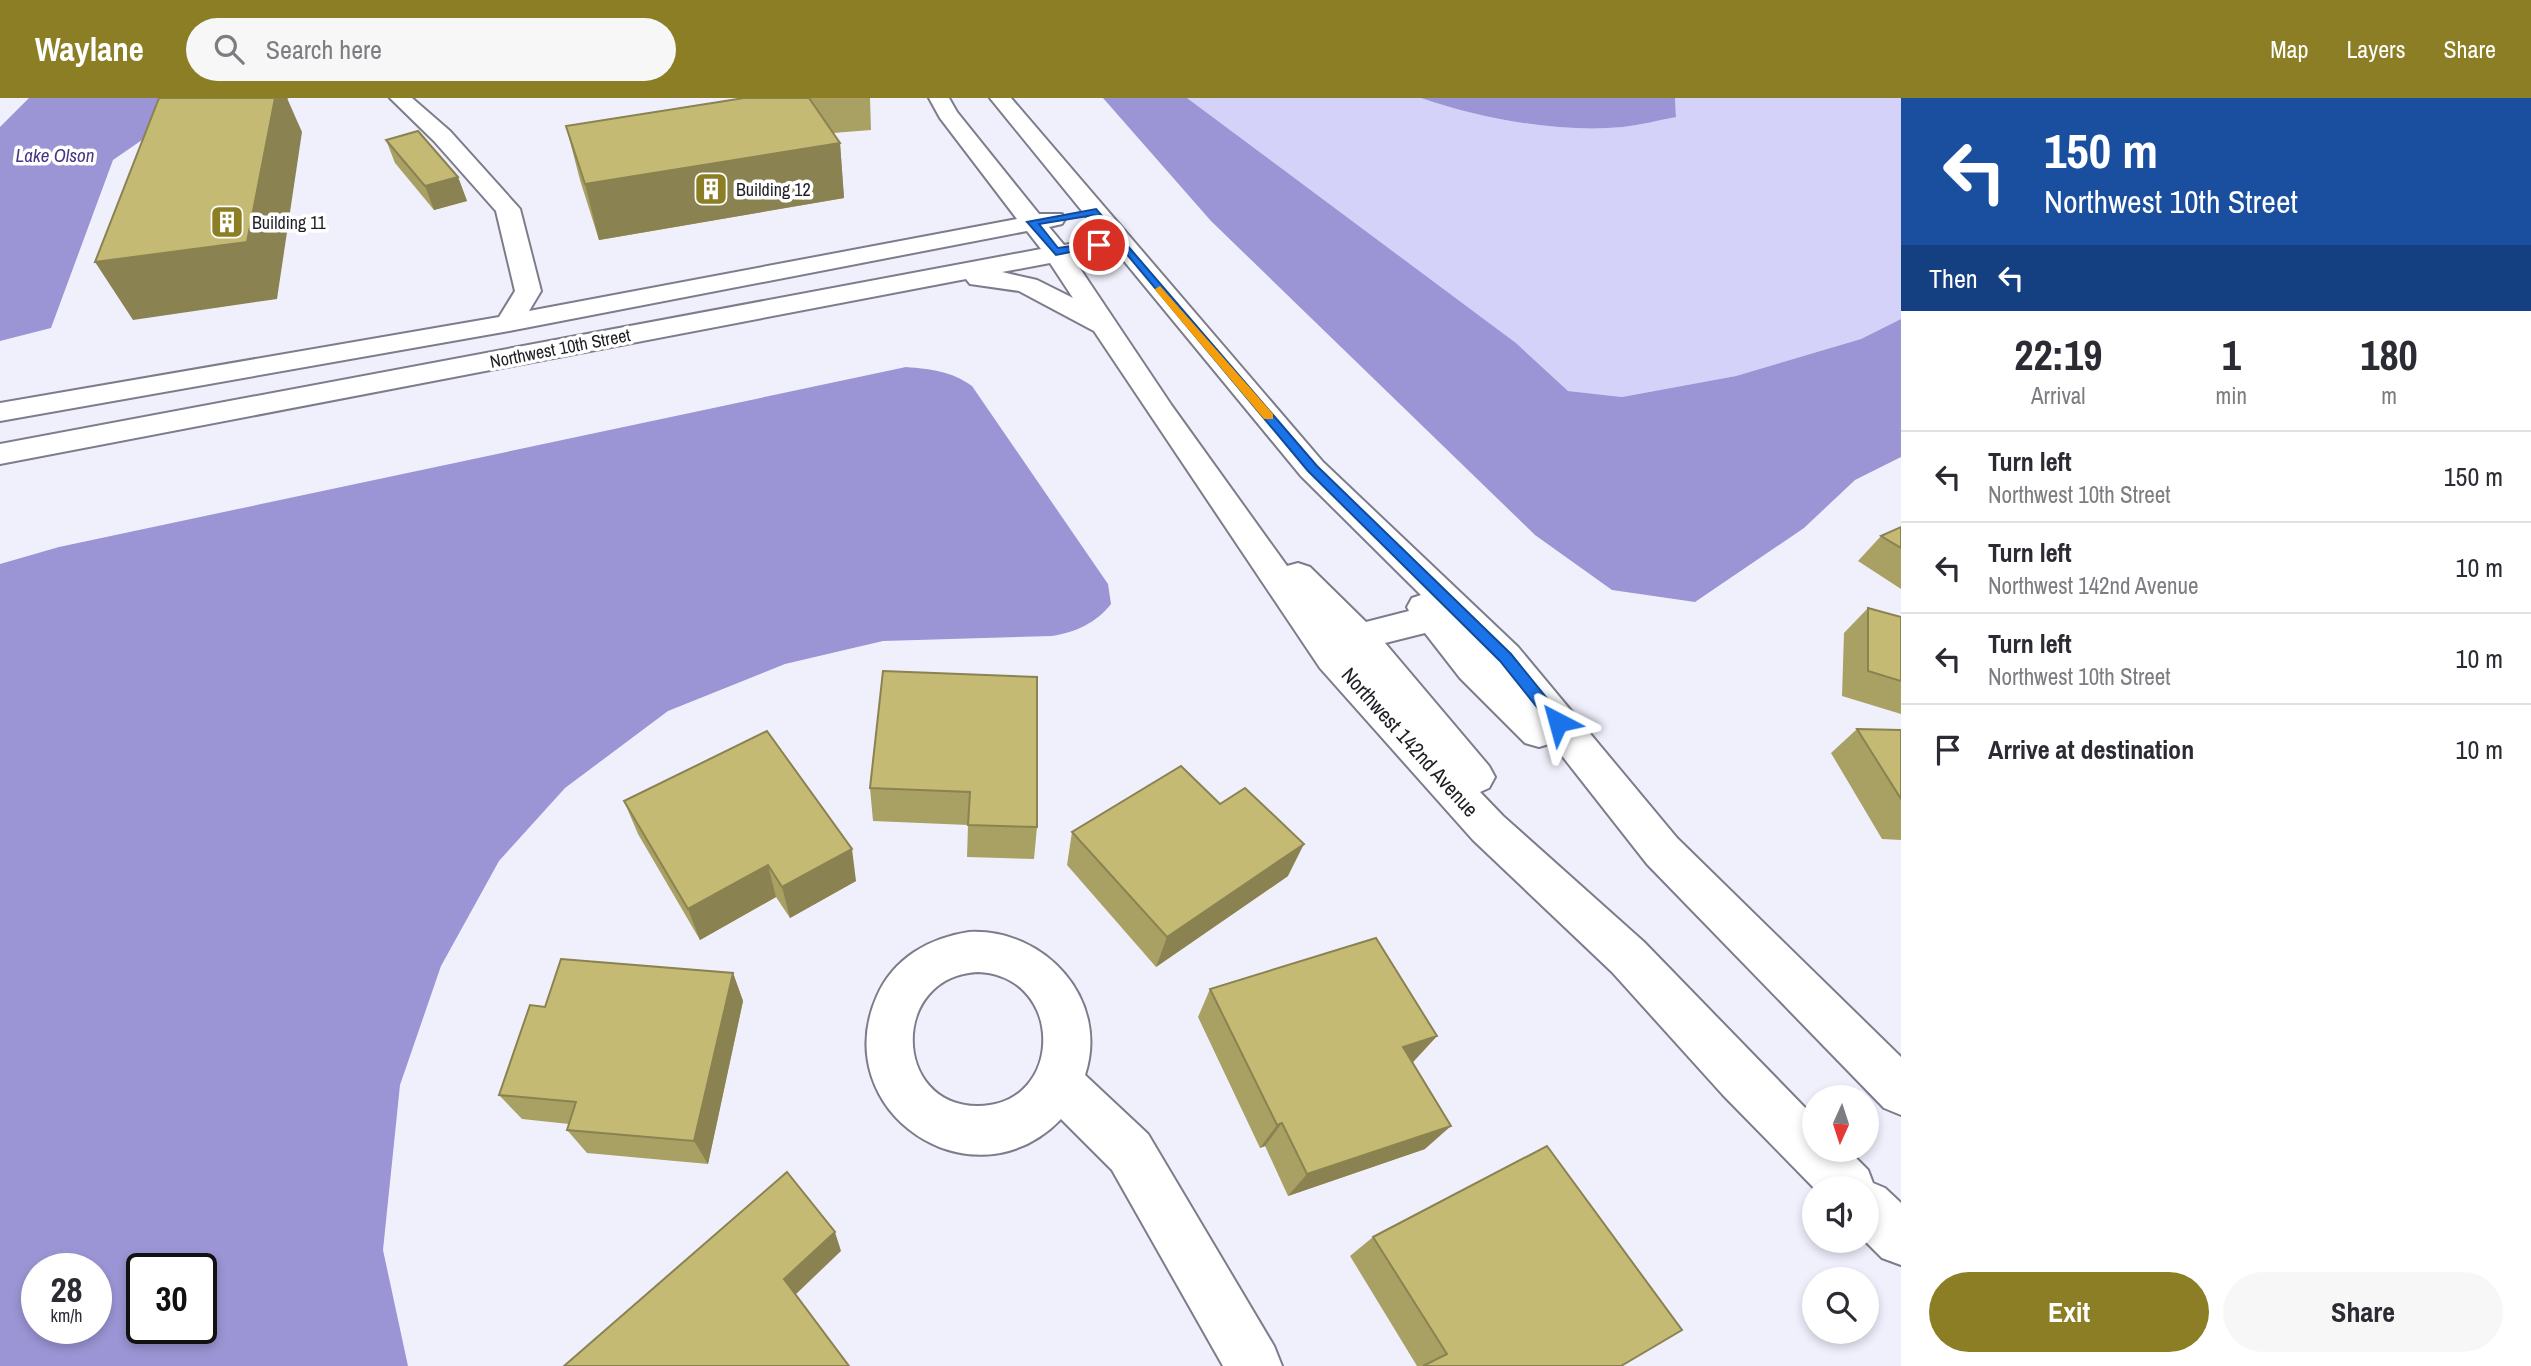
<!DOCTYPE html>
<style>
:root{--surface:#fff;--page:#f7f7f7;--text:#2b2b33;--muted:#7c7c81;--line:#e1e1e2;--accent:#8b7e24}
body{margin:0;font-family:"Archivo Narrow",sans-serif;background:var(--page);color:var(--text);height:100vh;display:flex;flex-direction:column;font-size:26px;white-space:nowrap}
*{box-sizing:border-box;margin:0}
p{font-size:23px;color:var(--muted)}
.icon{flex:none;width:38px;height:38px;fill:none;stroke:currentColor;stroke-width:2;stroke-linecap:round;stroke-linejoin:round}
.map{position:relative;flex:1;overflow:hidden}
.drawer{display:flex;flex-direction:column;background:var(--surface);width:630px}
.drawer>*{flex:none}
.top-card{background:#1a4fa0;color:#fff;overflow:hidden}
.needle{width:46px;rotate:183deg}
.fabs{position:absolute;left:1802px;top:987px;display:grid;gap:14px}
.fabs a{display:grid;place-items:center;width:77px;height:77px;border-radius:50%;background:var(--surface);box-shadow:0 4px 10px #0003;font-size:35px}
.speed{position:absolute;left:21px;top:1155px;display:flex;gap:14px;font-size:35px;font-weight:700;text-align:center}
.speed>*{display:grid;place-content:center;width:91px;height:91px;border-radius:50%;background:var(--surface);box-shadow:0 4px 10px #0003;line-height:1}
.speed small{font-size:18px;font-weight:400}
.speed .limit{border:4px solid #111;border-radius:10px;background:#fff;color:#111}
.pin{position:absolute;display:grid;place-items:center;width:60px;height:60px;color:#fff;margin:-30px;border:4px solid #fff;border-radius:50%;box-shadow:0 2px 7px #0007}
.me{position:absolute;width:77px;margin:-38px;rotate:321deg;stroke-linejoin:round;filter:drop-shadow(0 0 5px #0008)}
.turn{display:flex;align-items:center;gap:24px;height:147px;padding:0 28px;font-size:32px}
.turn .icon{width:91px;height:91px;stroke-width:2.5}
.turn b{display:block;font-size:49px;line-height:60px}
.then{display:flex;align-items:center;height:66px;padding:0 28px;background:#0003;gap:14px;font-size:26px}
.eta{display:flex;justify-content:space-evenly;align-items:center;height:119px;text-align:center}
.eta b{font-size:42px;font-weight:700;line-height:49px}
.button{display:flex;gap:14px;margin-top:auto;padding:14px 28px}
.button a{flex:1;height:80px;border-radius:42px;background:var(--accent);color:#fff;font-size:28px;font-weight:700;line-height:80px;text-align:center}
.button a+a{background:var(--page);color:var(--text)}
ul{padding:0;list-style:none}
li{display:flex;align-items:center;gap:21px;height:91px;padding:0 28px;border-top:2px solid var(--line)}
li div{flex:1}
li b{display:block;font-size:26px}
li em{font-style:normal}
header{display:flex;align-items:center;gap:42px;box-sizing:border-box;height:98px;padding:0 35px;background:var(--accent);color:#fff}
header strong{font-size:33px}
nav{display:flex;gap:38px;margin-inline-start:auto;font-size:24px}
.search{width:490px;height:63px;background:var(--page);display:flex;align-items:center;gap:18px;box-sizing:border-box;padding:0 24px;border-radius:38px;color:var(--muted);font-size:26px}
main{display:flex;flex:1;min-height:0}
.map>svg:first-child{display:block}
.green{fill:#d4d2f8}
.water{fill:#9b95d5;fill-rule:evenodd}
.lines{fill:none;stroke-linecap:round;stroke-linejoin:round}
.minor-casing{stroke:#7d7c8b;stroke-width:4}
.minor{fill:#fff;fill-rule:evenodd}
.wall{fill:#a9a064}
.shaded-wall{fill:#8a8251}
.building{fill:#c5ba74;stroke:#8a8251;stroke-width:2}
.route{fill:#1a73e8;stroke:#114b97;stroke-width:2}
.slow{fill:#f59e0b}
.labels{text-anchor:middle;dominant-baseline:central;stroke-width:7;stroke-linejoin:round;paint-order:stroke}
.far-poi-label{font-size:18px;fill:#1f1e24;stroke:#fff;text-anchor:start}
.far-street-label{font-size:18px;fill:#1f1e24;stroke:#fff}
.far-water-label{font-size:19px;font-style:italic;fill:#463883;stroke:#fff}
.street-label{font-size:21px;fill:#1f1e24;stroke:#fff}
</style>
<header>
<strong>Waylane</strong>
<div class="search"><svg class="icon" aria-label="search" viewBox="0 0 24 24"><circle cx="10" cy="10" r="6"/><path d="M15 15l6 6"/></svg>Search here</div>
<nav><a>Map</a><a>Layers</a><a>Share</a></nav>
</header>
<main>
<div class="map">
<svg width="1901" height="1268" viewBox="0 0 1901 1268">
<rect width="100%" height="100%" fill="#f0f0fd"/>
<path class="green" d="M1187,0H1421C1481,21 1560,35 1623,29C1641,27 1659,22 1676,18L1675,0H1901V221L1861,241L1736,278L1622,299L1568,293L1516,245Z"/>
<g class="water">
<polygon points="29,0 289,0 271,13 176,30 142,42 113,62 51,230 0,243 0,29"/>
<polygon points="1103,0 1187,0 1516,245 1568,293 1622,299 1736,278 1861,241 1901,221 1901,359 1855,382 1804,430 1695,504 1612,492 1535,437 1211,123"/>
<path d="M1421,0H1675L1676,19C1659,22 1641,27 1623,29C1560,35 1481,21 1421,0Z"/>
<path d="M906,269C931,271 951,273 972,288L1108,486L1111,506C1096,525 1076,534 1052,538L883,543L785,566L668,613L565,690L499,763L441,868L400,987L383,1152L408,1268H0V466L59,449ZM37,1171H96V1230H37ZM142,1171H201V1230H142Z"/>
</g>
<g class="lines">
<defs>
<g id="minor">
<path d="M390,0H412L450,33L520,111L541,193L529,213L1017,121L940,20L929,0H949L957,14L1039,116H1062L1065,121L1062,126L1049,129L1064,147L1104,140L990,0H1011L1323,364L1518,549L1677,740L1901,959V1017L1884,1010L1647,766L1552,645L1539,649L1525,645L1460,580L1425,535L1385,545L1489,668L1495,679L1489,690L1480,694L1503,718L1644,844L1815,1020V1052H1848L1868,1072L1873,1085L1885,1090L1901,1105V1167L1882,1160L1865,1143L1867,1090L1815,1091L1723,997L1612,874L1473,742L1320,570L1094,233L1019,193L970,186L966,181L0,366V346L1041,151L1027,133L509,233L0,323V305L499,219L515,193L496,113L434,43ZM1115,152L1301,378L1421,497L1412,500L1407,509L1409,513L1366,524L1310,469L1298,465L1287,468L1172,308L1073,160ZM1050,165L1073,200L1037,182L1002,174Z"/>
<path d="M969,834C1045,830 1110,902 1085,977L1148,1036L1274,1248L1282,1268H1223L1112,1072L1061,1021C973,1112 826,1014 877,898C894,860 929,840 969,834ZM978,874C1066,878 1064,1008 978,1008C892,1008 890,878 978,874Z"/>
</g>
</defs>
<use href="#minor" class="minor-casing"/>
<use href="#minor" class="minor"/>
</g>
<g class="wall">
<polygon points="744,0 870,0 871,32 833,35 840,45 844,100 599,142 580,82 566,28"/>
<polygon points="386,42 458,79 467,103 434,112 395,65"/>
<polygon points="1901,429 1901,491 1858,463 1881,438"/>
<polygon points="1868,510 1901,519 1901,616 1842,598 1844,535"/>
<polygon points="883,573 1037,729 1034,761 967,759 968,727 873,723 870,690"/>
<polygon points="1857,631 1901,632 1901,742 1882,741 1831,655"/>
<polygon points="624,703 856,783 790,820 776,799 700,842 638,736"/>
<polygon points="1072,734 1288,778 1156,869 1067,767"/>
<polygon points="733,875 743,903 708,1066 587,1055 567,1032 569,1026 522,1021 499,997 545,909"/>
<polygon points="1210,891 1437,938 1413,964 1425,1051 1288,1098 1265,1048 1260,1050 1198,919"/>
<polygon points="1373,1139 1621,1268 1417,1268 1350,1158"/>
</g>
<g class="shaded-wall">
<polygon points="275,0 287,0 302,34 277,201 133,222 95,164"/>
<polygon points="840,45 844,100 599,142 585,86"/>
<polygon points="458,79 467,103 434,112 425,88"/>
<polygon points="1304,746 1288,778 1156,869 1167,839"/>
<polygon points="852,751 856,783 790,820 782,789"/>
<polygon points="768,767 776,799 700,842 688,811"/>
<polygon points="733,875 743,903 708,1066 694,1043"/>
<polygon points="1437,938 1413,964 1403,949"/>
<polygon points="1282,1025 1265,1048 1260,1050 1277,1027"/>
<polygon points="1451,1028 1425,1051 1288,1098 1307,1076"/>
<polygon points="835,1134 841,1153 794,1198 784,1181"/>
</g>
<g class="building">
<polygon points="159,0 275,0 247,144 95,164"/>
<polygon points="744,0 809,0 840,45 585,86 566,28"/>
<polygon points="418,33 458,79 425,88 386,42"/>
<polygon points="1901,429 1901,450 1881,438"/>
<polygon points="1868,510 1901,519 1901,583 1868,573"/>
<polygon points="883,573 1037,579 1037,729 968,727 970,694 870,690"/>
<polygon points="1857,631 1901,632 1901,701"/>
<polygon points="767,633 852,751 782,789 768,767 688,811 624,703"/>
<polygon points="1181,668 1220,706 1245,690 1304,746 1167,839 1072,734"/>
<polygon points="1376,840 1437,938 1403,949 1451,1028 1307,1076 1282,1025 1277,1027 1210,891"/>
<polygon points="561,861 733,875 694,1043 567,1032 576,1004 499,997 530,907 545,909"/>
<polygon points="1547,1048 1682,1232 1621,1268 1423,1268 1447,1256 1373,1139"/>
<polygon points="787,1074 835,1134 784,1181 849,1268 564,1268"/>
</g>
<polygon class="route" points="1096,111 1317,368 1511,556 1563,620 1563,628 1552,628 1500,563 1308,373 1094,117 1039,126 1058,150 1099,144 1104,147 1056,157 1027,124"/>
<polygon class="slow" points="1160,188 1273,316 1273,321 1264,321 1156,193 1155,191"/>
<defs>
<symbol id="building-square" viewBox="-11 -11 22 22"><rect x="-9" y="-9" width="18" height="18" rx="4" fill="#8b7e24" stroke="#fff"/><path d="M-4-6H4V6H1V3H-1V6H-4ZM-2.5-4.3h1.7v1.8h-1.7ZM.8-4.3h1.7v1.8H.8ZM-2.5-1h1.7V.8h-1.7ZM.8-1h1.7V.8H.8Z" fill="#fff"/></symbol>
</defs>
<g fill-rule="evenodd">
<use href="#building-square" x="692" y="72" width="38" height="38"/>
<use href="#building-square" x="208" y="105" width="38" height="38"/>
</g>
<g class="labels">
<g class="far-poi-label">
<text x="736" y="91">Building 12</text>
<text x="252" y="124">Building 11</text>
</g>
<g class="far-street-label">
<text transform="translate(560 250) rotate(-11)">Northwest 10th Street</text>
</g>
<g class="far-water-label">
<text x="55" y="57">Lake Olson</text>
</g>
<g class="street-label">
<text transform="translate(1410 644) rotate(48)">Northwest 142nd Avenue</text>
</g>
</g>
</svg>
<div class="fabs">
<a><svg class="needle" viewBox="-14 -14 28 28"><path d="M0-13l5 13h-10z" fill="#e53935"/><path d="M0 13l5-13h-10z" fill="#7c7c81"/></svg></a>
<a><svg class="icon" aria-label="sound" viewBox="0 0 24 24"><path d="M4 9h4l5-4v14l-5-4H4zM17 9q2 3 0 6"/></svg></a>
<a><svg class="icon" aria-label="search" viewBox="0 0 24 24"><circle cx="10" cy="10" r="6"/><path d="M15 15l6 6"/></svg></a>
</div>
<div class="speed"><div>28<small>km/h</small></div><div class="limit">30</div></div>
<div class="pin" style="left:1099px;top:147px;background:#d93025"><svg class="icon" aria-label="arrive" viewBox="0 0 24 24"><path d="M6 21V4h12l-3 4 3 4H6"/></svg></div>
<svg class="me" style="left:1558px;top:624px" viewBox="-20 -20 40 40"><path d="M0-17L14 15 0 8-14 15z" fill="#1a73e8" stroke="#fff" stroke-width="4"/></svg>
</div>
<section class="drawer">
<div class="top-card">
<div class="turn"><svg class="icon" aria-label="left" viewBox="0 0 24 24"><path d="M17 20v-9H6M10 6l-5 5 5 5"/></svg><div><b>150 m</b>Northwest 10th Street</div></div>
<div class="then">Then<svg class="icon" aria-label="left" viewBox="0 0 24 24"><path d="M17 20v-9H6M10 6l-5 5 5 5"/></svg></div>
</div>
<div class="eta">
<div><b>22:19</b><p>Arrival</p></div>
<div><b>1</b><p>min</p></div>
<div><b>180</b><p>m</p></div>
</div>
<ul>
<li><svg class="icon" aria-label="left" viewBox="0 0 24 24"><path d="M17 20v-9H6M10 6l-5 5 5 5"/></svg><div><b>Turn left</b><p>Northwest 10th Street</p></div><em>150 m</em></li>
<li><svg class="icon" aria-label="left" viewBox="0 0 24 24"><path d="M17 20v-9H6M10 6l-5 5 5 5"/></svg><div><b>Turn left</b><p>Northwest 142nd Avenue</p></div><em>10 m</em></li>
<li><svg class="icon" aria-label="left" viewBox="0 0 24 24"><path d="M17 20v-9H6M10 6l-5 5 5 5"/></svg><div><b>Turn left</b><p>Northwest 10th Street</p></div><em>10 m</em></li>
<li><svg class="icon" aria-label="arrive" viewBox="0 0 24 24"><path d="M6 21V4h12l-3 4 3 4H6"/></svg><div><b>Arrive at destination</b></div><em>10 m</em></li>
</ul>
<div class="button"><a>Exit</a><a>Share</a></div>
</section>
</main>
